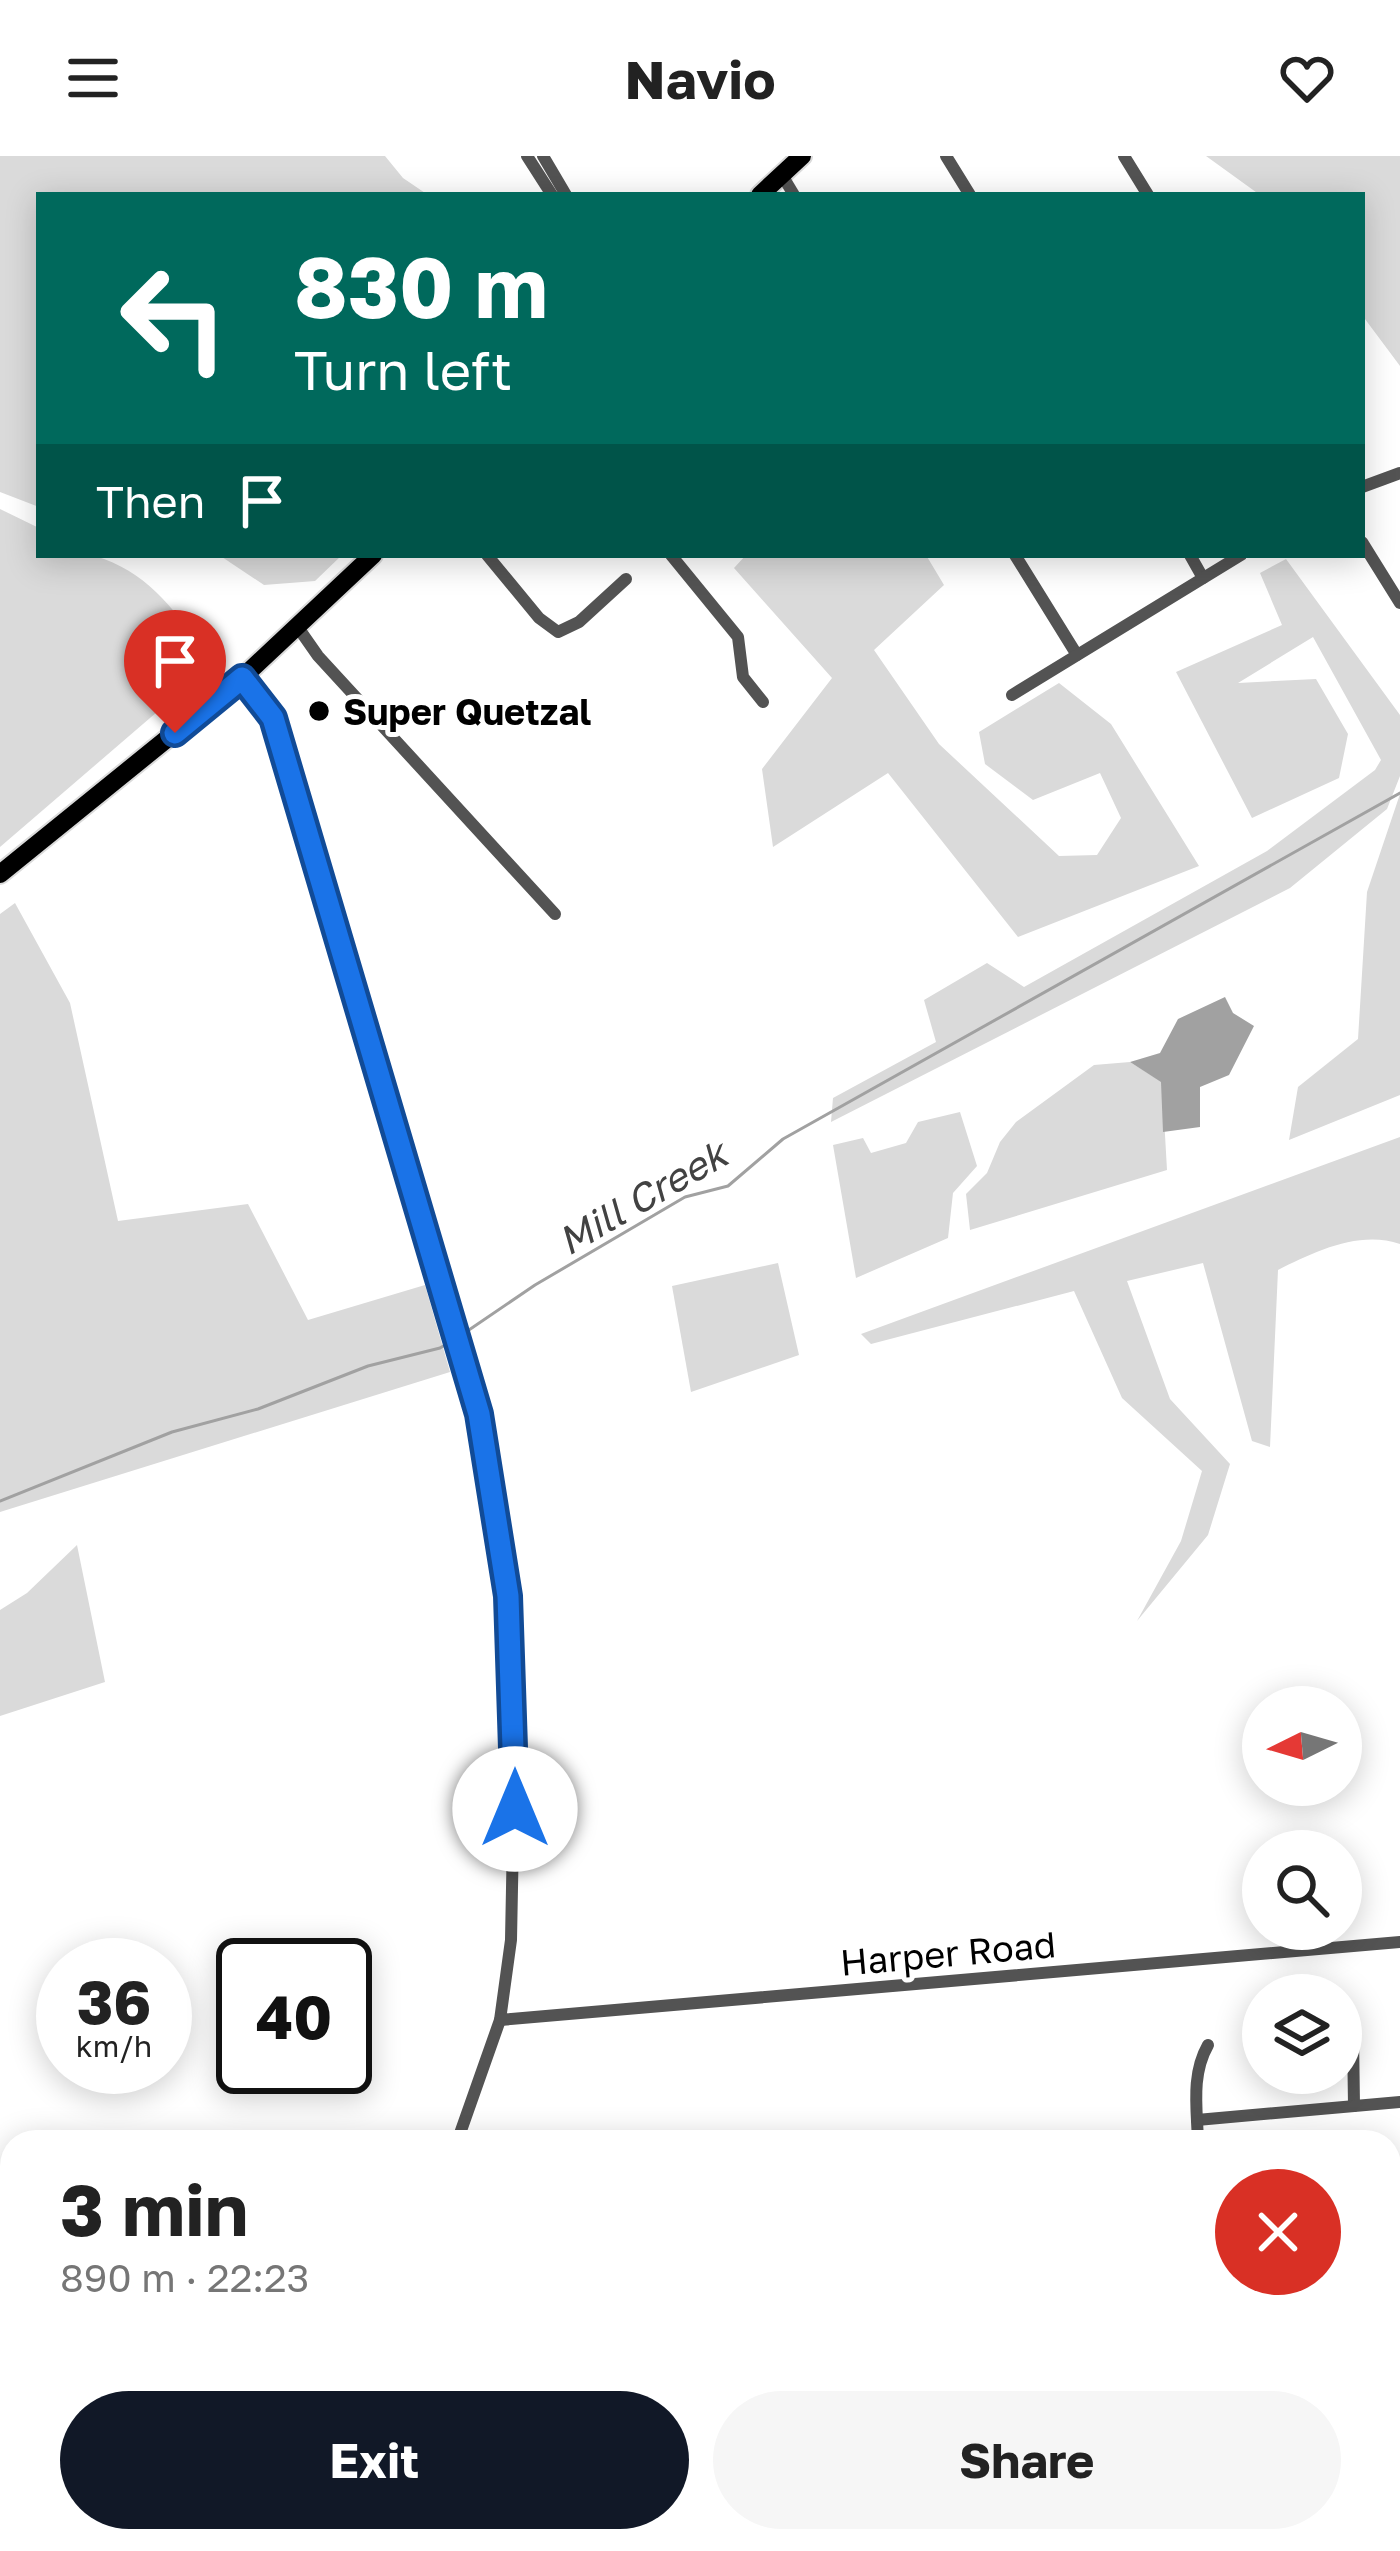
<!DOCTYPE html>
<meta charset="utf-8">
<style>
:root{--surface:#fff;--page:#f6f6f6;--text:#222;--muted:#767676;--accent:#111827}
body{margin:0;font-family:"Golos Text",sans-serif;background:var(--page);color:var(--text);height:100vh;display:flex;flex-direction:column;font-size:45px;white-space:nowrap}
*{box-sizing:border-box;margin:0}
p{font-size:39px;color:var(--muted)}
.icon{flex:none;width:66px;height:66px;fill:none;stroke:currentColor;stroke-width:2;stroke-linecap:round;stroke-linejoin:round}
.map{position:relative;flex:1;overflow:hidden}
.sheet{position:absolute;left:0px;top:1974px;width:1401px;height:423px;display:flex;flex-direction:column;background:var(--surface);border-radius:36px 36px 0 0;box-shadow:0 6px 30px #0003}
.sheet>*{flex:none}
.guide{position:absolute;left:36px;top:36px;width:1329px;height:366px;border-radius:0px;box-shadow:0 6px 30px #0003;background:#00695c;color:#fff;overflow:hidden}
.needle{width:78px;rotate:265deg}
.fabs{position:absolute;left:1242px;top:1530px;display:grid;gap:24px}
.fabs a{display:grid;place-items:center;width:120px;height:120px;border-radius:50%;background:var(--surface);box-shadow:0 6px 30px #0003;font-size:60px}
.speed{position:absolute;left:36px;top:1782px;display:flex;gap:24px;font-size:60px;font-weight:700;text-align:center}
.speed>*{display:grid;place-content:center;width:156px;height:156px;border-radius:50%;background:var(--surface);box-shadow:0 6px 30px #0003;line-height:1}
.speed small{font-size:30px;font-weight:400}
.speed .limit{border:6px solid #111;border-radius:18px;background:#fff;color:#111}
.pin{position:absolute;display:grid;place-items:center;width:102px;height:102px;color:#fff;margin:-123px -51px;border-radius:50% 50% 50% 0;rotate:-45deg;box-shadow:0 0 12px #0007}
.pin .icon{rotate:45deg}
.me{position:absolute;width:132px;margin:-66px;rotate:0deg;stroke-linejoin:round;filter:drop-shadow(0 0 9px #0008)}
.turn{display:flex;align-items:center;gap:42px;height:252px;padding:0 60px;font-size:54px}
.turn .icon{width:156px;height:156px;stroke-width:2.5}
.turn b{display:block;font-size:84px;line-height:102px}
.then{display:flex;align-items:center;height:114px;padding:0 60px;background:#0003;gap:24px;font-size:45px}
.round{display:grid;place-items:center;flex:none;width:126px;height:126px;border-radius:63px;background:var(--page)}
.head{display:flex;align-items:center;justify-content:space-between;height:204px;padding:0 60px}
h1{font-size:72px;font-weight:700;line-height:90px}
.action{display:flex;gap:24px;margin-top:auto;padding:24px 60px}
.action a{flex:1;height:138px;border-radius:72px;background:var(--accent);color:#fff;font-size:48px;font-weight:700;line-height:138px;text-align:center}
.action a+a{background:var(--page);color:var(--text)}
header{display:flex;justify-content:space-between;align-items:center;height:156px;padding:0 60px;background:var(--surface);font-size:54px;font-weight:700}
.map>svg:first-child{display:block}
.green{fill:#dadada}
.water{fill:#a1a1a1}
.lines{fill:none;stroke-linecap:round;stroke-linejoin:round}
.stream{stroke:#a1a1a1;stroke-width:3}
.highway-casing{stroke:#dbdbdb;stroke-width:22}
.minor{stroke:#535353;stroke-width:12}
.highway{stroke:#000;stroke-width:18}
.route-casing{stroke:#114b97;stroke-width:30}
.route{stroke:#1a73e8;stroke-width:21}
.poi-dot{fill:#000;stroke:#fff;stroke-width:4.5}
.labels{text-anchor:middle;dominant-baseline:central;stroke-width:10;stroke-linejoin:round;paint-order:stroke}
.poi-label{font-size:36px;font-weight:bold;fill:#000;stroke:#fff;text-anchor:start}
.street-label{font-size:36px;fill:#000;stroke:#fff}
.water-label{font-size:39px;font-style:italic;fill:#424242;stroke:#fff}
</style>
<header><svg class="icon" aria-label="menu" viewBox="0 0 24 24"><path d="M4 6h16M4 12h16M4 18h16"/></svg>Navio<svg class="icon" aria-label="heart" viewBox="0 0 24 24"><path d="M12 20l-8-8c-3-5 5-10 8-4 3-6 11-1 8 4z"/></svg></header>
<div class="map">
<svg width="1400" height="2395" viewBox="0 0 1400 2395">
<rect width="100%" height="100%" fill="#fff"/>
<g class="green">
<polygon points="0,0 385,0 403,22 428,39 39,39 39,351 0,336"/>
<polygon points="1206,0 1400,0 1400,210 1362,159 1362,39 1260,39"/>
<path d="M0,353L39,372V399C56,399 79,395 95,400C145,415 172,450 200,490L193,525L0,691Z"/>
<polygon points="219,399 342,399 315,425 264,429"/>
<polygon points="746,399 926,399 944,429 874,494 939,588 1059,700 1097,699 1121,662 1100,617 1033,644 985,608 979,576 1059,527 1111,568 1199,710 1018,781 888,617 773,691 762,613 832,522 734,412"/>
<polygon points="1286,403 1400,559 1400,620 1387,653 1290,732 831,966 833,942 936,886 924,844 987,807 1024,831 1267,695 1375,614 1381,604 1313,481 1238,527 1316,523 1348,578 1339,622 1252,662 1176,516 1282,469 1260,417"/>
<polygon points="1400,638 1400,939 1289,984 1298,931 1358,883 1367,736"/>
<polygon points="15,747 70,847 118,1065 248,1048 308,1164 425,1129 450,1216 0,1356 0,758"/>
<polygon points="1130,906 1162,926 1167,1014 970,1074 966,1038 987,1017 1000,986 1016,966 1094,909"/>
<polygon points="960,956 977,1010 953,1037 948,1082 856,1122 833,989 863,982 871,997 906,987 918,966"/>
<path d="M1400,981V1088C1359,1074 1314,1096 1278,1114L1270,1291L1252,1285L1203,1107L1127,1125L1170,1243L1230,1308L1208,1379L1137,1465L1181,1385L1202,1315L1122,1242L1074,1135L871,1188L861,1178Z"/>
<polygon points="778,1107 799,1199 691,1236 672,1130"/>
<polygon points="77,1389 105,1526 0,1560 0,1454 27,1437"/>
</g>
<polygon class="water" points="1225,841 1233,857 1254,870 1229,919 1200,931 1200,971 1163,976 1161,926 1130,906 1160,897 1178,863"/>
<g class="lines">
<g class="stream">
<polyline points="463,1178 535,1129 685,1041 728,1030 783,983 1400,637"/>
<polyline points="0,1345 172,1276 258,1253 368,1210 440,1192 455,1183"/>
</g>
<defs>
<g id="highway">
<polyline points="760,39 802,0"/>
<polyline points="0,718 242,522 373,399"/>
</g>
</defs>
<use href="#highway" class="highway-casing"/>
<g class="minor">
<polyline points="527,0 552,39"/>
<polyline points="543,0 566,39"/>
<polyline points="946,0 970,39"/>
<polyline points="1124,0 1148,39"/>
<polyline points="782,19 794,39"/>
<polyline points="1362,331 1400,317"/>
<polyline points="1362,386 1400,447"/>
<polyline points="487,399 539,462 558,476 579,466 626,423"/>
<polyline points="671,399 738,481 743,521 763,546"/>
<polyline points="1015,399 1077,499"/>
<polyline points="1190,399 1203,422"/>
<polyline points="297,470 318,500 555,758"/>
<polyline points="242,522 273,562 467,1213 486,1292 508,1440 515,1577 511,1784 500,1864 457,1986"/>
<polyline points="1012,539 1241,399"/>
<polyline points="500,1864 1400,1786"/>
<polyline points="1353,1878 1354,1950"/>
<polyline points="1197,1964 1400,1946"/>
<path d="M1198,1986C1197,1952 1191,1919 1208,1889"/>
<polyline points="1389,2065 1400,2064"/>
<polyline points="1389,2180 1400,2179"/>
<polyline points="395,2385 401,2395"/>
<polyline points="1128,2389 1129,2395"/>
<polyline points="139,2395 171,2385"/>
</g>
<use href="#highway" class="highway"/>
</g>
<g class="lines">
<defs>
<polyline id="route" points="175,577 242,522 273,562 479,1258 508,1440 515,1653"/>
</defs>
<use href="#route" class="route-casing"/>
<use href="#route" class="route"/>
</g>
<circle class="poi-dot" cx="319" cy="555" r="12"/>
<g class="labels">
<g class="poi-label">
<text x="343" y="555">Super Quetzal</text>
</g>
<g class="street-label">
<text transform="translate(948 1797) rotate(-5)">Harper Road</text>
</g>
<g class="water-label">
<text transform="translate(642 1041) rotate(-30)">Mill Creek</text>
</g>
</g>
</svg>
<div class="fabs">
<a><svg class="needle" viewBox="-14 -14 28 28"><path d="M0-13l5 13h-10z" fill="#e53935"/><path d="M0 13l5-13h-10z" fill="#767676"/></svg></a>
<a><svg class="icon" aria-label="search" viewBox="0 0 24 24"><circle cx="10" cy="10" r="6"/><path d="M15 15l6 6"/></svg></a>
<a><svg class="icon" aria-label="layers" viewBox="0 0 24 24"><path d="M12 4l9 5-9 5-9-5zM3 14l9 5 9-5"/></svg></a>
</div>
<div class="speed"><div>36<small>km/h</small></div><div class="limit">40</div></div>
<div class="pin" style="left:175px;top:577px;background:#d93025"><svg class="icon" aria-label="arrive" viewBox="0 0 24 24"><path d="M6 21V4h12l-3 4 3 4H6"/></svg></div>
<svg class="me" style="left:515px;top:1653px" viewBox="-20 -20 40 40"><circle r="19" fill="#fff"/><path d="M0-13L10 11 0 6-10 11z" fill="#1a73e8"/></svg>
<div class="guide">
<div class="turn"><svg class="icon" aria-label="left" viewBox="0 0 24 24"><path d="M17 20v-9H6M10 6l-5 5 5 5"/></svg><div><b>830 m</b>Turn left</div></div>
<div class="then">Then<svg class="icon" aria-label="arrive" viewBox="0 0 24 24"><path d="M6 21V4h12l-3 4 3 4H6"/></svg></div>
</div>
<section class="sheet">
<div class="head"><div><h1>3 min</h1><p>890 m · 22:23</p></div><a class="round" style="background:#d93025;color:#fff"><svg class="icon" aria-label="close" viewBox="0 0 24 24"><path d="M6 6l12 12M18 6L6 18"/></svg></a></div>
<div class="action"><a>Exit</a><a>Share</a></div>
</section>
</div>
